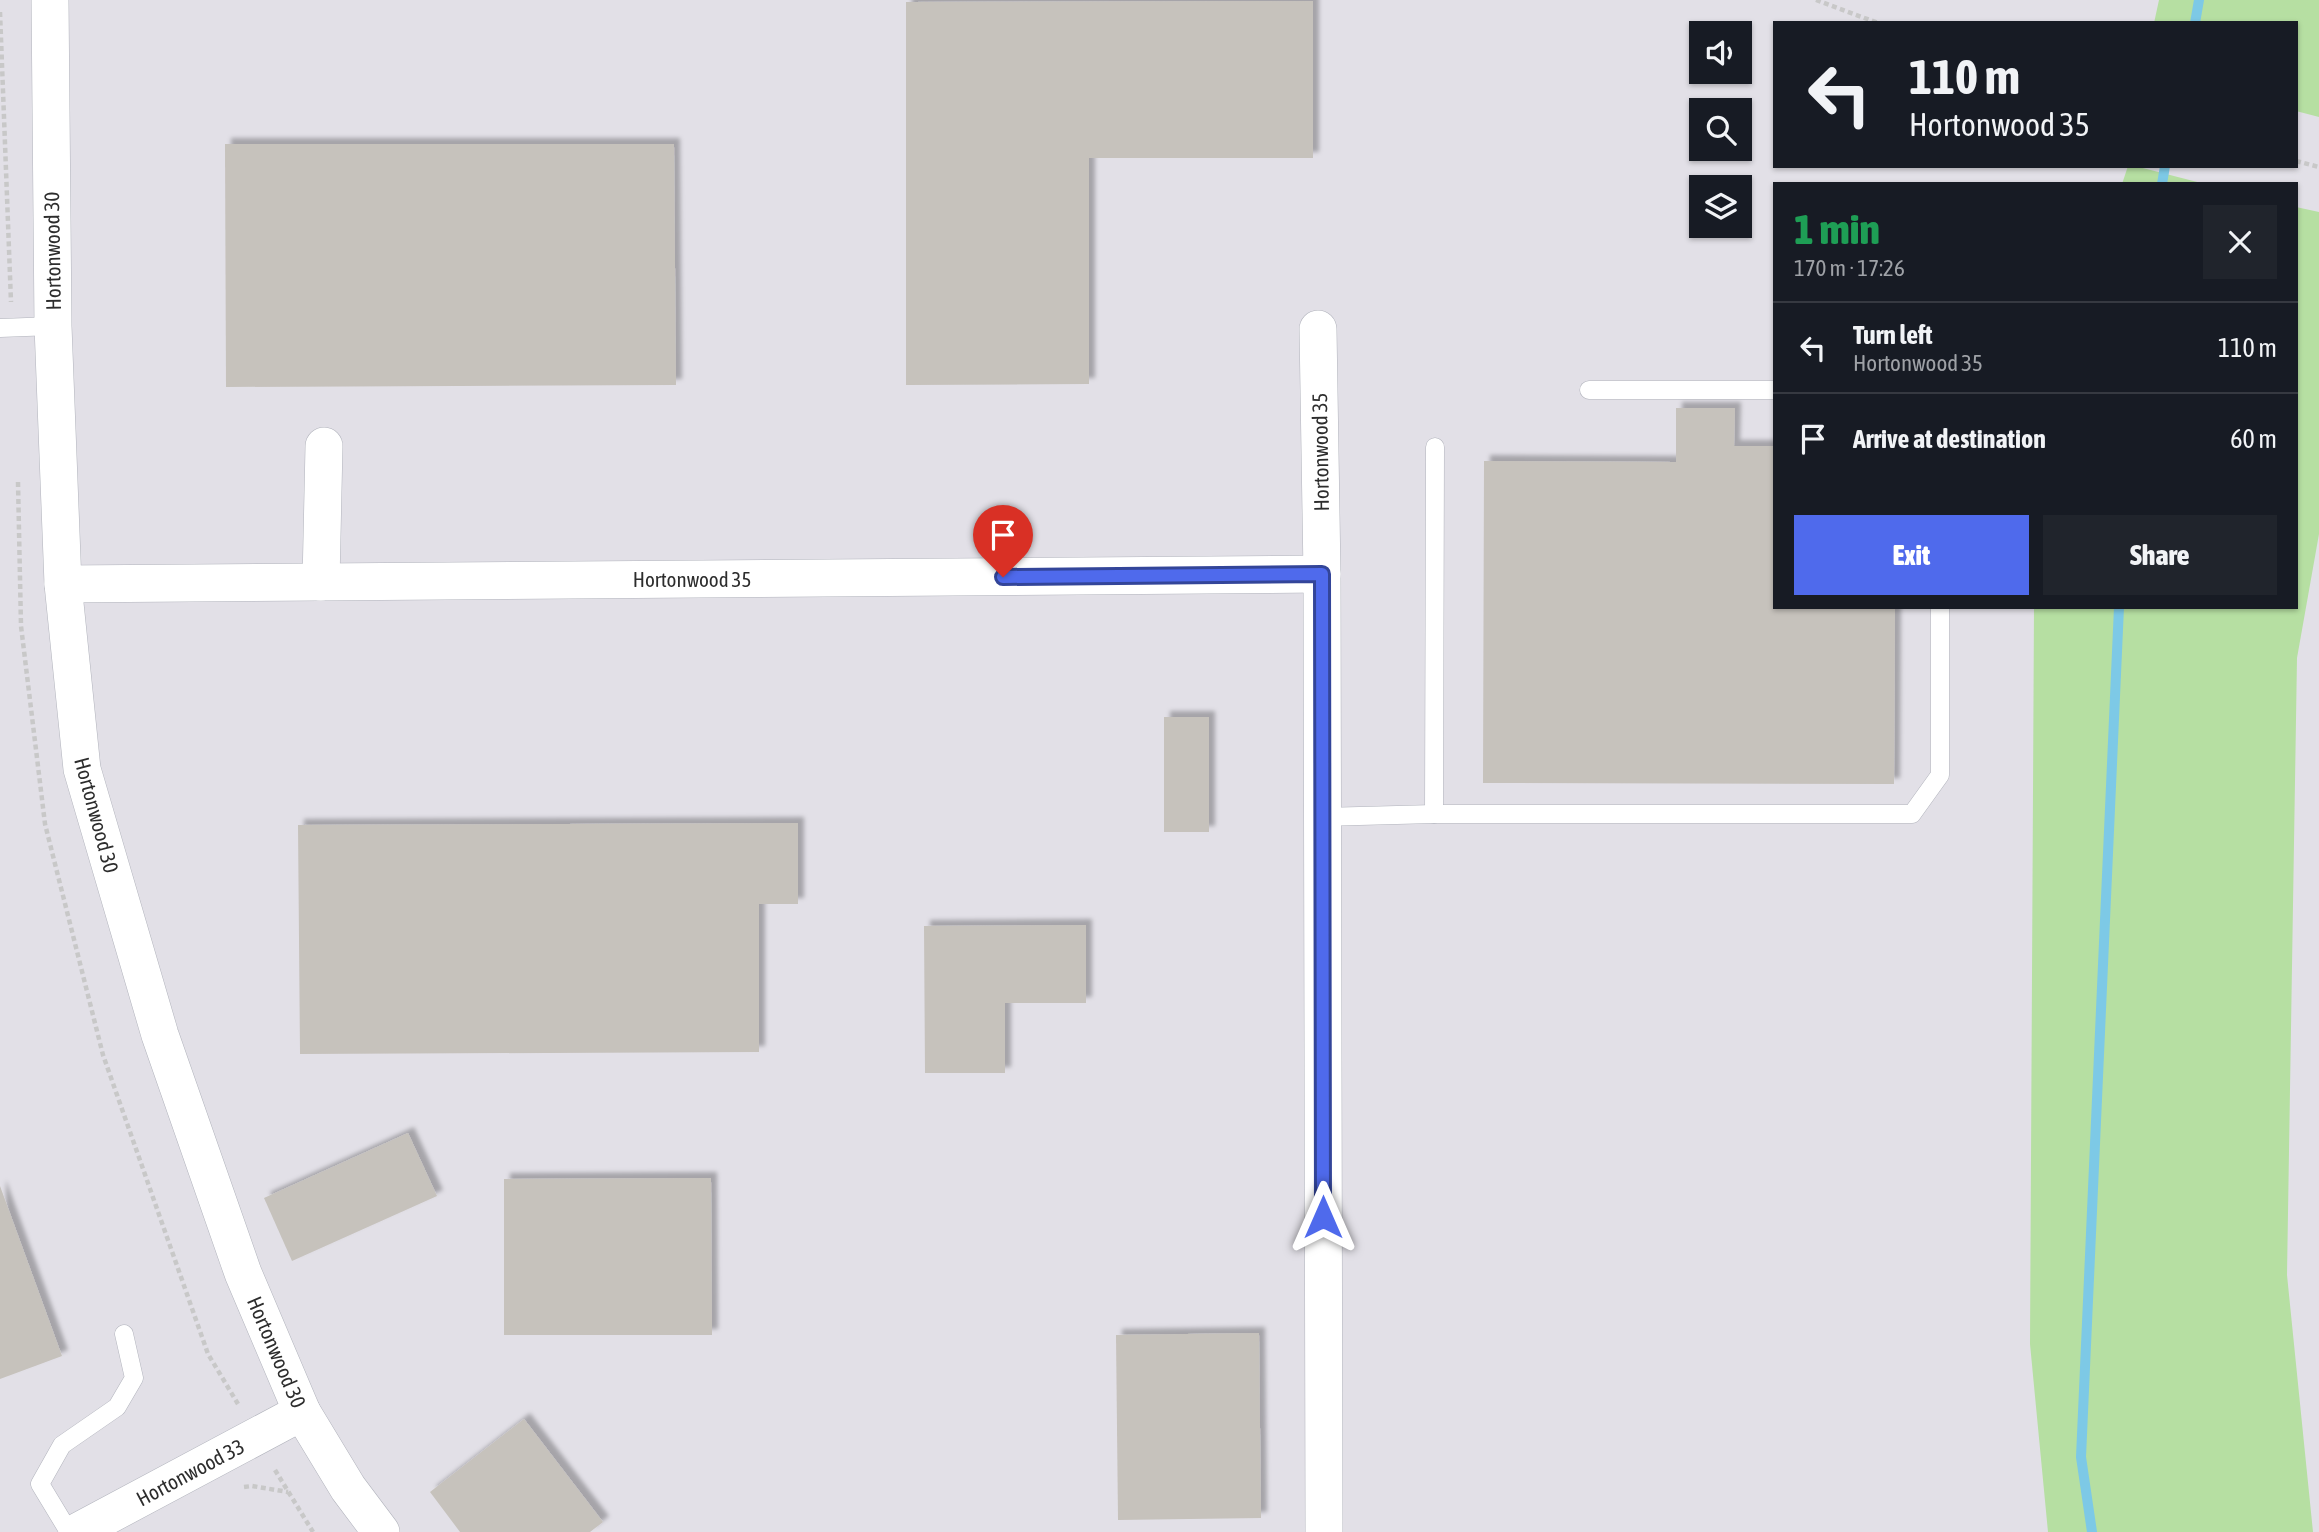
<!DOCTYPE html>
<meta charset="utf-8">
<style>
:root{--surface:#171b24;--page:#20242c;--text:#f1f3f6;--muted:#9ea1a6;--line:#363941;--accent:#4f6aec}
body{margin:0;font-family:"Asap Condensed",sans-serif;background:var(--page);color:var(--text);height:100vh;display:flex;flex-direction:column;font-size:26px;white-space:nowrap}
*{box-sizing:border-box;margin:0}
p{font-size:23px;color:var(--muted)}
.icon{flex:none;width:38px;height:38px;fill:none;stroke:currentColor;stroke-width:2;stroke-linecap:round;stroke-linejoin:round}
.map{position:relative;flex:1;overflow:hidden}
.details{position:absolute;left:1773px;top:182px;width:525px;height:427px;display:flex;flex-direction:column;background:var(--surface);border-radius:0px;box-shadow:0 2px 5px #0004}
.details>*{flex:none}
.top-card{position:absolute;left:1773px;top:21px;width:525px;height:147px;border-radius:0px;box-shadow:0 2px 5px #0004;background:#171b24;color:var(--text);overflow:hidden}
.fabs{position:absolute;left:1689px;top:21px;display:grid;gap:14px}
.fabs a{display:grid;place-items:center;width:63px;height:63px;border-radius:0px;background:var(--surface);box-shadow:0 2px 5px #0004;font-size:35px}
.pin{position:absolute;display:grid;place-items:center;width:60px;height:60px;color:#fff;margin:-72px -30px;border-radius:50% 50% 50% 0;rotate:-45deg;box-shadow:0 0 7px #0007}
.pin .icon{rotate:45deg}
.me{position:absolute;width:77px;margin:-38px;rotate:0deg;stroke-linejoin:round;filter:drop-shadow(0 0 5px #0008)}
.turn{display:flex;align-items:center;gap:24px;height:147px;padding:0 21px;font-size:32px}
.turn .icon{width:91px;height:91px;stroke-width:2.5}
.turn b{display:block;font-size:49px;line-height:60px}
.round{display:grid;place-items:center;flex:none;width:74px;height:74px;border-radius:0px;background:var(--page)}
.overview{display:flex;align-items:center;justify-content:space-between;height:119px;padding:0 21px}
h1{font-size:42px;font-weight:800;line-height:52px;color:#1e9e55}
.button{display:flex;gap:14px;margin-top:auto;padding:14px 21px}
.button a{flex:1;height:80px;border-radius:0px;background:var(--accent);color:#fff;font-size:28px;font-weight:800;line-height:80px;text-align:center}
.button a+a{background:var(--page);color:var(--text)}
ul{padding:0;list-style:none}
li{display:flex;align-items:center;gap:21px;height:91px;padding:0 21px;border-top:2px solid var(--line)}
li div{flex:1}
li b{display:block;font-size:26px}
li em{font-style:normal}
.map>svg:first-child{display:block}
.industrial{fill:#e2e0e7;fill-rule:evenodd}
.green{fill:#b6dfa2}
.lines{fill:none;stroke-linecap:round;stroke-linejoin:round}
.stream{stroke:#7dc9e6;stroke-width:10}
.building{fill:#c6c2bc;filter:url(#shadow)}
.service-casing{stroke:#b1b3bc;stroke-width:19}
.minor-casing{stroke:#b1b3bc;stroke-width:38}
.path{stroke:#c8c8c8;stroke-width:4.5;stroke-dasharray:5 3.5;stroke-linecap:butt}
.service{stroke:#fff;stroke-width:18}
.minor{stroke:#fff;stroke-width:37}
.route-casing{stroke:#334599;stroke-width:18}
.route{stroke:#4f6aec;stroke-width:12}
.labels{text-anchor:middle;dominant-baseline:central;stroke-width:7;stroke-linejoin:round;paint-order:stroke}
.street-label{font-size:21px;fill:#2d2d2d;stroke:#fff}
</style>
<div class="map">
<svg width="2319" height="1532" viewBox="0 0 2319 1532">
<defs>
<filter id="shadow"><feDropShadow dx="6" dy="-6" stdDeviation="2" flood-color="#0004"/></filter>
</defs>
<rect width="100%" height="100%" fill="#ede8e1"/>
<path class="industrial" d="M0,0H2319V1532H0ZM1774,23H2296V166H1774ZM1701,33H1740V72H1701ZM1701,110H1740V149H1701ZM1774,184H2296V607H1774ZM1701,187H1740V226H1701Z"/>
<g class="green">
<polygon points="2159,0 2319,0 2319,117 2296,111 2296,23 2154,23"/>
<polygon points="2128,166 2135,166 2205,184 2122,184"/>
<polygon points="2296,207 2319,212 2319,534 2297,658 2287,1275 2313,1532 2048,1532 2030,1344 2034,607 2296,607"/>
</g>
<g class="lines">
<g class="stream">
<polyline points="2195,23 2199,0"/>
<polyline points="2162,184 2165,166"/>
<polyline points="2092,1532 2081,1457 2119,607"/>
</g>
</g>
<g class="building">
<polygon points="1313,1 1313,158 1089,158 1089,384 906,385 906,2"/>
<polygon points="225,144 674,144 676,385 226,387"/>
<polygon points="1676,408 1735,408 1734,446 1774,446 1774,607 1895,607 1894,784 1483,783 1484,461 1676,462"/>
<rect x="1164" y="717" width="45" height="115"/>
<polygon points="798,823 798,904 759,904 759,1052 300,1054 298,825"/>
<polygon points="1086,925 1086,1003 1005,1003 1005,1073 925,1073 924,926"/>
<polygon points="408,1133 437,1196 292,1261 264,1198"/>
<polygon points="711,1178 712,1335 504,1335 504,1179"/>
<polygon points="0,1186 62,1356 0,1379"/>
<polygon points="1259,1333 1261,1518 1118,1520 1116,1335"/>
<polygon points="524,1419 603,1522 590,1532 460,1532 430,1492"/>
</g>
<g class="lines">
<defs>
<g id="service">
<polyline points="0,328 53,326"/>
<polyline points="1589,390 1774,390"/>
<polyline points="1434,814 1912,814 1940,775 1940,607"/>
<polyline points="1322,817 1434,814 1435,447"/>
<polyline points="69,1532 40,1484 62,1445 117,1407 134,1378 124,1334"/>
</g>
<g id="minor">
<polyline points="50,0 53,326 63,584 82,769 160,1035 243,1273 302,1412 348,1488 381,1532"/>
<polyline points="1318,329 1322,574 1324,1532"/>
<polyline points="321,582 324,446"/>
<polyline points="63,584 1322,574"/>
<polyline points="77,1532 302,1412"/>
</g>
</defs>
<use href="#service" class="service-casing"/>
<use href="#minor" class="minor-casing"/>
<g class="path">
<polyline points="1816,0 1878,23"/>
<polyline points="0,12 11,302"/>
<polyline points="2296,161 2319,167"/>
<polyline points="18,482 21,626 45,824 103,1055 208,1354 238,1404"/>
<polyline points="275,1470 313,1532"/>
<polyline points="244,1487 252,1486 288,1492"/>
</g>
<use href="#service" class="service"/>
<use href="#minor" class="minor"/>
</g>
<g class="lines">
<defs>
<polyline id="route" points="1003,577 1322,574 1323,1217"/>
</defs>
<use href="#route" class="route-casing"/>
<use href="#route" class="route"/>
</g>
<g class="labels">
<g class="street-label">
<text transform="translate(52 251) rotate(-91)">Hortonwood 30</text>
<text transform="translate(1320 452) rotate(-91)">Hortonwood 35</text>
<text x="692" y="579">Hortonwood 35</text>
<text transform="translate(97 815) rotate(75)">Hortonwood 30</text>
<text transform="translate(277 1352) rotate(67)">Hortonwood 30</text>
<text transform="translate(190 1472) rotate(-28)">Hortonwood 33</text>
</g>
</g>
</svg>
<div class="fabs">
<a><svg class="icon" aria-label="sound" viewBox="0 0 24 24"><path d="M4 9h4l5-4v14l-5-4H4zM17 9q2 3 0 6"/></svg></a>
<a><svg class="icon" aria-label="search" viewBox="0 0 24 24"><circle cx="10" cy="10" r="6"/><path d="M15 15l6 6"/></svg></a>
<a><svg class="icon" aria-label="layers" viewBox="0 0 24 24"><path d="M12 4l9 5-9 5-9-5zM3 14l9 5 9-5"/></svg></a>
</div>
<div class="pin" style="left:1003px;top:577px;background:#d93025"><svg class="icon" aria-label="arrive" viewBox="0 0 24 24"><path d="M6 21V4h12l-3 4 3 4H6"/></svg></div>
<svg class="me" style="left:1323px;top:1217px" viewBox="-20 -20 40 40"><path d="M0-17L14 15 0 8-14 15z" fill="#4f6aec" stroke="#fff" stroke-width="4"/></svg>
<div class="top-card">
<div class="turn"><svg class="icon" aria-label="left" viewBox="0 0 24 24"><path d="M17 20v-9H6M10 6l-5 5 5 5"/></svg><div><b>110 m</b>Hortonwood 35</div></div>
</div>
<section class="details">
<div class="overview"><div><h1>1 min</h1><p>170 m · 17:26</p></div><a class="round"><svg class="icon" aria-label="close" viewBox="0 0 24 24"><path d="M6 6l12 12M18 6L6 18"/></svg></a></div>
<ul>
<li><svg class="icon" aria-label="left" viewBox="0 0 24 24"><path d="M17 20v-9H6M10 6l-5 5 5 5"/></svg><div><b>Turn left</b><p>Hortonwood 35</p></div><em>110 m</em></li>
<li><svg class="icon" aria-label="arrive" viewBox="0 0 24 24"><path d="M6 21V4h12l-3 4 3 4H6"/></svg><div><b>Arrive at destination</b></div><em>60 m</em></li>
</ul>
<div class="button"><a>Exit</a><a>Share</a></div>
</section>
</div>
